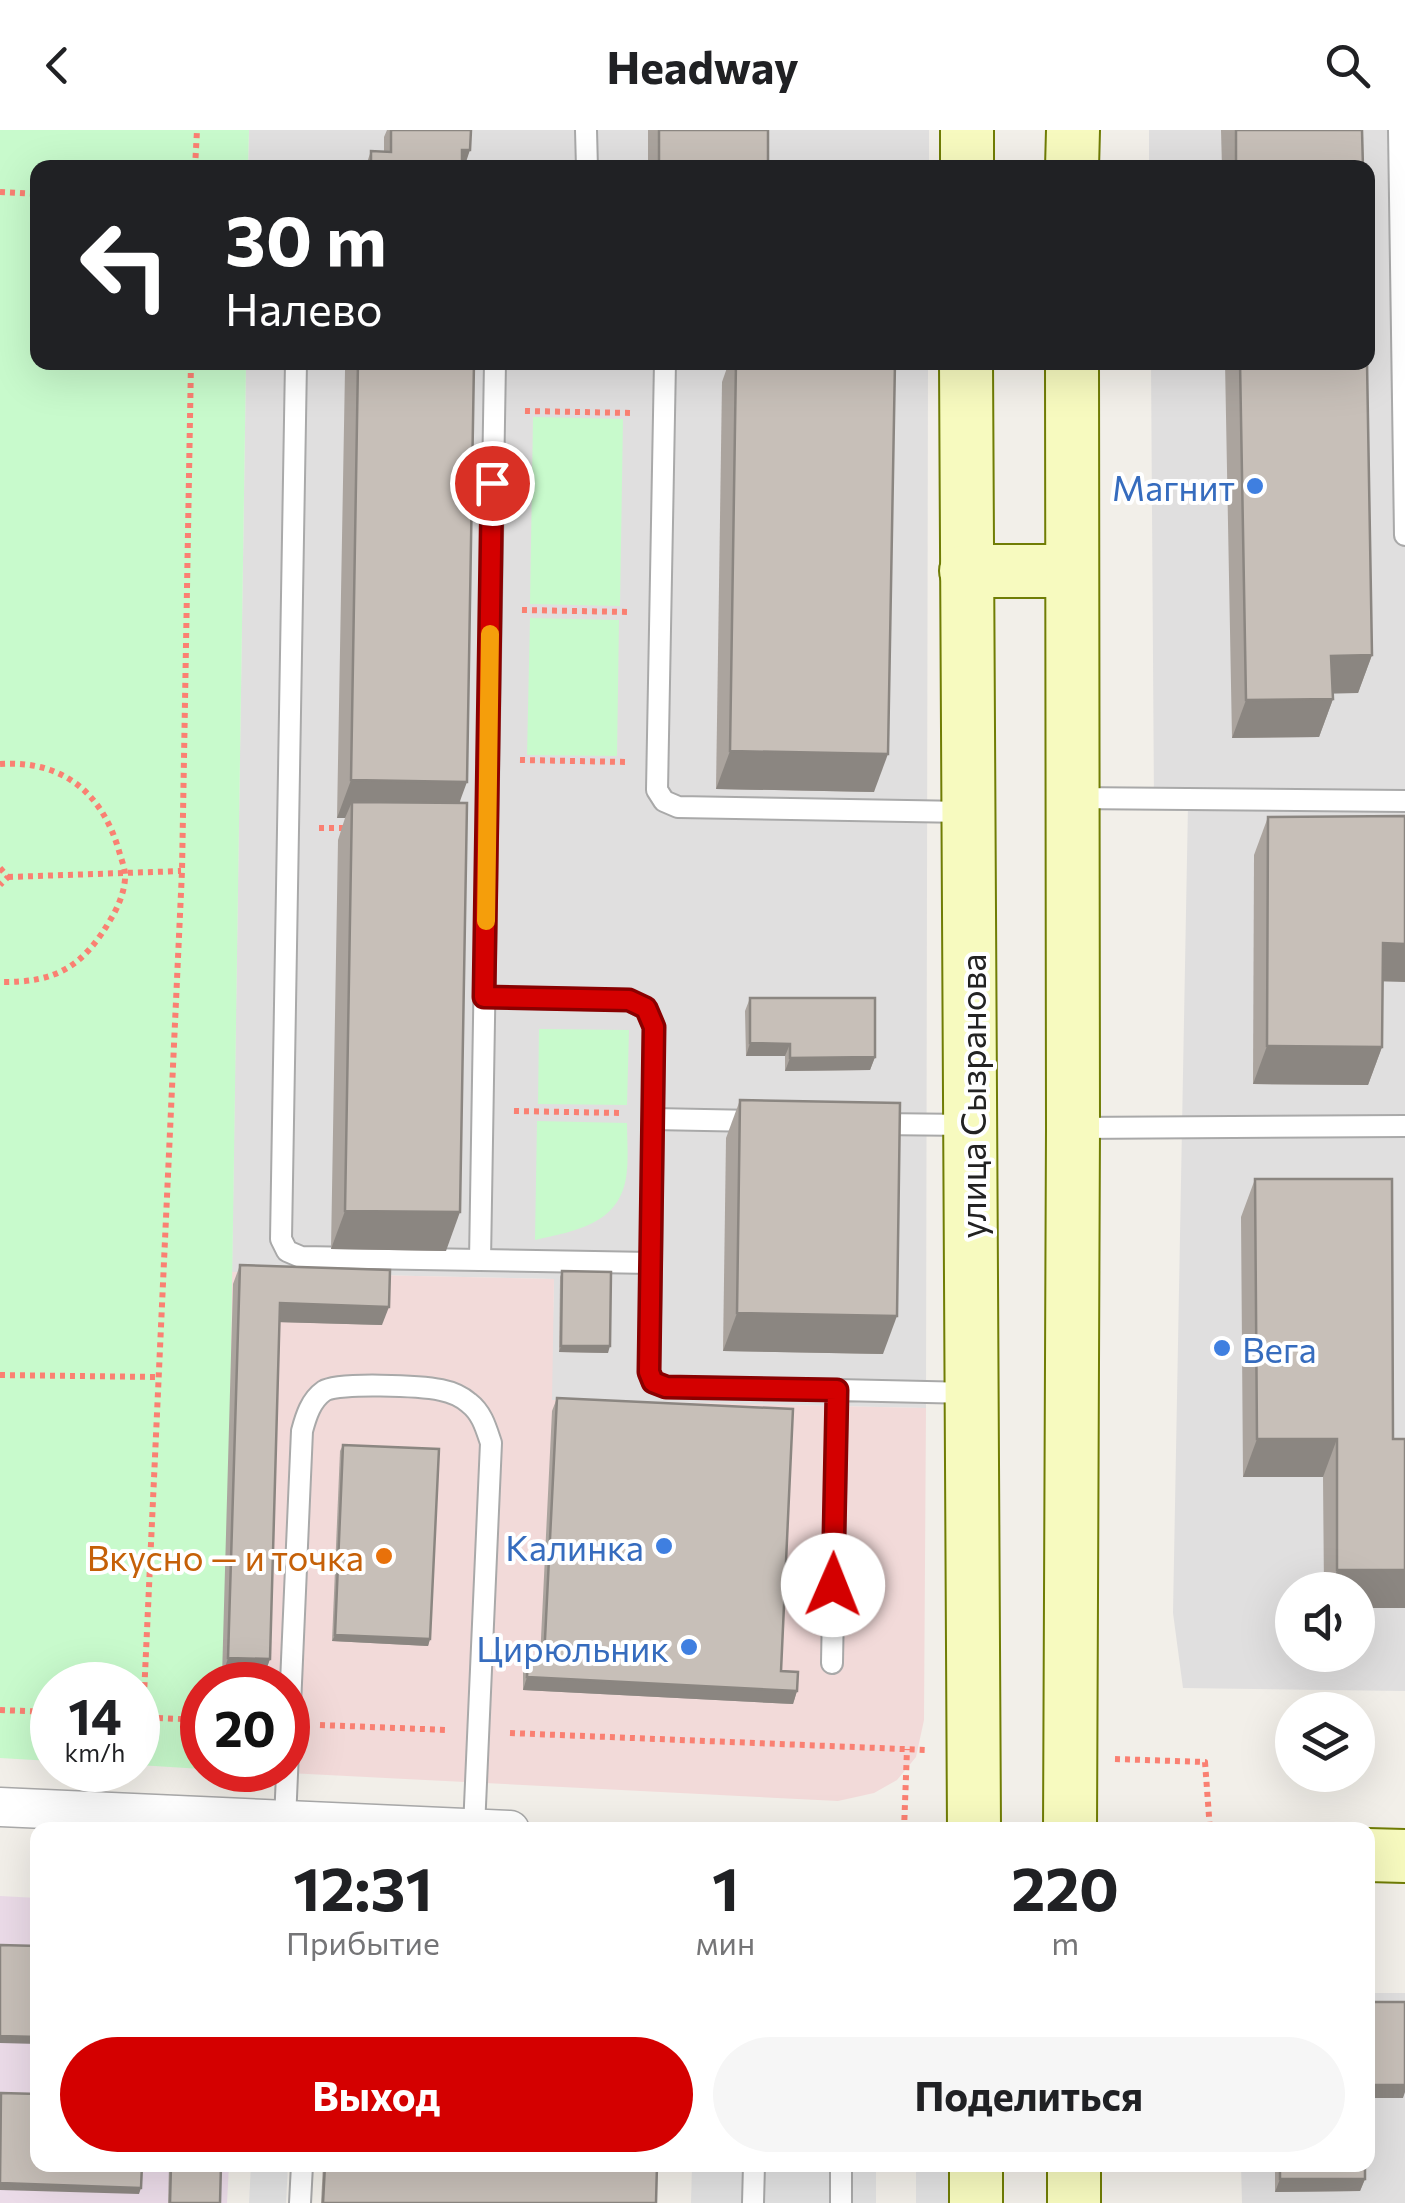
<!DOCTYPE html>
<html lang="ru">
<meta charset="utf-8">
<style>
:root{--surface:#fff;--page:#f6f6f6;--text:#202124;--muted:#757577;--accent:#d40000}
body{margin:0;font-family:Commissioner,sans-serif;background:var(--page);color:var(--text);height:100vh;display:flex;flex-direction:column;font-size:38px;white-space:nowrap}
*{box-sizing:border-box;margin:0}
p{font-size:32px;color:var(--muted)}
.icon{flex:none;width:55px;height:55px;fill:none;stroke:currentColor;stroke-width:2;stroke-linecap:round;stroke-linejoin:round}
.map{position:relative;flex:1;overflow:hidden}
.details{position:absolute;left:30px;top:1692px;width:1345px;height:350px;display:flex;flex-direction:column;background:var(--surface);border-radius:20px;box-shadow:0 10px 40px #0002}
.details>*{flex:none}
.guide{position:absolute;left:30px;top:30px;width:1345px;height:210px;border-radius:20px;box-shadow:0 10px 40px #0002;background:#202124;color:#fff;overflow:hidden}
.controls{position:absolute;left:1275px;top:1442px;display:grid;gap:20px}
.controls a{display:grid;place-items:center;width:100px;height:100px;border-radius:50%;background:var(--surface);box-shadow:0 10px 40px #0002;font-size:50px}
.speed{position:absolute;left:30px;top:1532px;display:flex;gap:20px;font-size:50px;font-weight:700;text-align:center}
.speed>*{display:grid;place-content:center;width:130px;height:130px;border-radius:50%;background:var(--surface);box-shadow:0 10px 40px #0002;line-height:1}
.speed small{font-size:25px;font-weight:400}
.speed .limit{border:15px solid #d22;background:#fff;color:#111}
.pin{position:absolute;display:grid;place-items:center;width:85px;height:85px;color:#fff;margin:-42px;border:5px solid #fff;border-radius:50%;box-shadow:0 2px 10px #0007}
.me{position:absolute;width:110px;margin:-55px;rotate:1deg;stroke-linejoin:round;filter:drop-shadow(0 0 8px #0008)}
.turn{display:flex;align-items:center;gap:35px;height:210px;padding:0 30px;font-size:45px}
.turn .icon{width:130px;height:130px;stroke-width:2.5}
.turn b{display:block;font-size:70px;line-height:85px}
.eta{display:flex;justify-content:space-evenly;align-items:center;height:170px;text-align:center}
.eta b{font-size:60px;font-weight:700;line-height:70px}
.primary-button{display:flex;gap:20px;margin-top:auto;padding:20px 30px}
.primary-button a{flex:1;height:115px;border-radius:60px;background:var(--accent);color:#fff;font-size:40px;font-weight:700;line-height:115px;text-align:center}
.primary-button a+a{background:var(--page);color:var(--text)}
header{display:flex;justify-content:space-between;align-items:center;height:130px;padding:0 30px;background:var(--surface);font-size:45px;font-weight:700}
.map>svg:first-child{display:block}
.residential{fill:#e0dfdf;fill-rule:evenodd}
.commercial{fill:#f2dad9}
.industrial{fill:#ebdbe8}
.park{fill:#c8facc}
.parking{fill:#e2e2e2}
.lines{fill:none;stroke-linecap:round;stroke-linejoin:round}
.lane-casing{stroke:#a9a9a9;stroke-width:24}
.street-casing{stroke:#a9a9a9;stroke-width:41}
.secondary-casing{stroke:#707d05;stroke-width:56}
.path{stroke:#fa8072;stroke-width:6;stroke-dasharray:5 5;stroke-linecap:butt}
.lane{stroke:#fff;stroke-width:20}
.street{stroke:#fff;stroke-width:38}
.secondary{stroke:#f7fabf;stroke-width:52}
.wall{fill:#aba49e}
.shaded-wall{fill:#8b8681}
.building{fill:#c7bfb8;stroke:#8b8681;stroke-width:2.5}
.route-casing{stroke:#8a0000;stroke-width:25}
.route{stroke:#d40000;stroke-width:18}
.slow{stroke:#f59e0b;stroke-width:18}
.shop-dot{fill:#3f7fe0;stroke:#fff;stroke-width:4}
.food-dot{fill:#e8710a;stroke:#fff;stroke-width:4}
.labels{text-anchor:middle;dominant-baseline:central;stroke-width:8;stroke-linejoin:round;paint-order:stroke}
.shop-label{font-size:35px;fill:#366cbe;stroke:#fff;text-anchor:end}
.street-label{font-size:35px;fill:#222;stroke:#fff}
.food-label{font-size:35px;fill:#c56008;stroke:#fff;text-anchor:end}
</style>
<header><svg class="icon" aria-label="back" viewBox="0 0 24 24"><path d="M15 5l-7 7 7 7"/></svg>Headway<svg class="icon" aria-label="search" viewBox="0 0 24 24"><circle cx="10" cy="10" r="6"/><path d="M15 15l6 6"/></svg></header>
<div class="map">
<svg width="1405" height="2073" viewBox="0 0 1405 2073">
<rect width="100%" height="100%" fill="#f2efe9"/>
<g class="residential">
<polygon points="249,0 929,0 929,37 248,38"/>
<path d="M1149,0H1405V1561L1183,1558L1173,1483L1188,674L1154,675L1151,233L1368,232V38L1149,37ZM1292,1460H1358V1525H1292Z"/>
<polygon points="246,233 928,233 926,1278 551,1270 554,1149 232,1142"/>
<polygon points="1368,1863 1405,1863 1405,2073 1242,2073 1241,2035 1368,2035"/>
</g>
<polygon class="commercial" points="232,1142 554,1149 552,1270 926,1278 924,1590 916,1627 897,1650 874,1663 838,1671 228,1640 288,1640 288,1555 226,1555"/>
<polygon class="industrial" points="0,1766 37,1768 38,2035 229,2035 227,2073 0,2073"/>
<g class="park">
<polygon points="0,0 249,0 248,37 38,38 38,232 246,233 226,1555 202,1555 202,1639 138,1635 138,1555 52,1555 52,1631 0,1628"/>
<polygon points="533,287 623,289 620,476 530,474"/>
<polygon points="530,488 619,490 617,626 527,625"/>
<polygon points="539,899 629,900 627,975 538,974"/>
<path d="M537,991L627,993C627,1010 629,1031 626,1048C618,1095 574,1101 535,1110Z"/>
</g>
<g class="parking">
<polygon points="251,2035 288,2035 286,2073 249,2073"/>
<polygon points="692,2035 876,2035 876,2073 691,2073"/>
<rect x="916" y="2035" width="49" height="38"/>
</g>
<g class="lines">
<defs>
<g id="lane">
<polyline points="586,0 587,38"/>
<polyline points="1399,0 1405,405"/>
<polyline points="296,232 281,1109 287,1121 301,1127 651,1133 654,897 646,879 629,870 484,867"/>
<polyline points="665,232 657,660 664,671 678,677 965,682"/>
<polyline points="1073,668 1405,671"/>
<polyline points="653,989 756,991"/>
<polyline points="875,994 971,995"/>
<polyline points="1073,998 1405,996"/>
<polyline points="480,1130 495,232"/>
<polyline points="651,1133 649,1242 653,1252 666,1257 837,1260"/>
<polyline points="832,1533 837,1260 971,1263"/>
<path d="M285,1690L302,1301C306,1286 311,1270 324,1261C338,1252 422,1256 441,1260C451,1262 461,1266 469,1273C482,1283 486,1298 491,1313L474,1698"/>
<polyline points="300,2073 302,2035"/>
<polyline points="753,2073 754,2035"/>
<polyline points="841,2073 841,2035"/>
</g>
<polyline id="street" points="0,1677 510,1700"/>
<g id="secondary">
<polyline points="967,38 967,0"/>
<polyline points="1072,38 1073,0"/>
<polyline points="966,232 974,1700"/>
<polyline points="966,441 1071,441"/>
<polyline points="1070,1700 1073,998 1072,232"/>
<polyline points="1368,1725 1405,1726"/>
<polyline points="976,2035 976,2073"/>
<polyline points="1074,2035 1074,2073"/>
</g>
</defs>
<use href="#lane" class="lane-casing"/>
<use href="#street" class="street-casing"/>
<use href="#secondary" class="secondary-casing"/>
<g class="path">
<polyline points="195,38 197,0"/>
<polyline points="0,62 38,64"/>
<polyline points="525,281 632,283"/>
<polyline points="522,480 629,482"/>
<polyline points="520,630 627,632"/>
<path d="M0,634C62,630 102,662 119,721C121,728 124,736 125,743C126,758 119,775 112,787C84,836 57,853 0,852"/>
<polyline points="319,698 347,698"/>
<polyline points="0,738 8,747 0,755"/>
<polyline points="8,747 181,741"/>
<polyline points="514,981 621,983"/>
<polyline points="0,1245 158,1247"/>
<polyline points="0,1580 52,1582"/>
<polyline points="138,1587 202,1590"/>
<polyline points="143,1587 182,741 191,232"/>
<polyline points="320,1595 448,1600"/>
<polyline points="510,1603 927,1620"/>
<polyline points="1115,1629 1205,1632 1210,1700"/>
<polyline points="904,1700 907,1619"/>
</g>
<use href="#lane" class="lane"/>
<use href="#street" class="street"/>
<use href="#secondary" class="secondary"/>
</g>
<g class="wall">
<polygon points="387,0 471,0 464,38 365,38 371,21 384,22 384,7"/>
<rect x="648" y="0" width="120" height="38"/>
<polygon points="1221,0 1362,0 1363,38 1222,38"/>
<polygon points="348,232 474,232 446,1121 331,1119 338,710 345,688 337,688 345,240"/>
<polygon points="729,232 895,232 874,662 716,659 722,252"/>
<polygon points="1225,232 1367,232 1372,525 1358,563 1332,563 1333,569 1319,607 1232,608"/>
<polygon points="1268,687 1382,852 1382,917 1368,955 1253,954 1254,725"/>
<polygon points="750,868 875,927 870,940 785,941 785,926 746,926 745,881"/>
<polygon points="740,970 883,1224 723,1221 726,1008"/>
<polygon points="1255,1049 1392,1049 1358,1460 1324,1460 1323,1347 1243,1347 1241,1087"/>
<polygon points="240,1135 382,1195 280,1192 270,1529 263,1548 222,1547 233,1154"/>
<polygon points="562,1141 608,1223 559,1222 560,1147"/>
<polygon points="557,1268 797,1561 793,1574 523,1560 523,1541 528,1528 540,1529 552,1281"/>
<polygon points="343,1315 430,1509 428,1516 332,1511 340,1321"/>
<polygon points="169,2035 221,2035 220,2073 168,2073"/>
<polygon points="323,2035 657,2035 656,2073 321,2073"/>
<polygon points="1275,2035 1365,2035 1365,2049 1360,2061 1275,2062"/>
</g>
<g class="shaded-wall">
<polygon points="462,20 470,20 464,38 456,38"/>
<polygon points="1372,525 1358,563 1317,564 1331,526"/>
<polygon points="1333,569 1319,607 1232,608 1246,570"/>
<polygon points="730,621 888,624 874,662 716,659"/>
<polygon points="351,650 467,652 453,690 352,672 345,688 337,688"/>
<polygon points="1383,813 1405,814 1405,852 1369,851"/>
<polygon points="750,913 790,914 785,926 746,926"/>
<polygon points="1267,916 1382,917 1368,955 1253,954"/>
<polygon points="875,927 870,940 785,941 790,928"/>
<polygon points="345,1081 460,1082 446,1121 331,1119"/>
<polygon points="280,1173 389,1177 382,1195 274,1192"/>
<polygon points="737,1183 897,1186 883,1224 723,1221"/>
<polygon points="561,1216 610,1216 608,1223 559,1222"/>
<polygon points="1257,1309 1337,1309 1323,1347 1243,1347"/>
<polygon points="1337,1440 1405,1440 1405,1478 1358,1478 1358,1460 1330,1460"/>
<polygon points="335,1505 430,1509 428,1516 332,1511"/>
<polygon points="228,1528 270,1529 263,1548 222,1547"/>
<polygon points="527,1547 797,1561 793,1574 523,1560"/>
<polygon points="0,1906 38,1907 38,1914 0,1913"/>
<polygon points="1368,1955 1405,1955 1405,1962 1403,1968 1368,1968"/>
<polygon points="1280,2049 1365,2049 1360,2061 1275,2062"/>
<polygon points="0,2053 141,2058 139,2064 0,2060"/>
</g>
<g class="building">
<polygon points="391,0 471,0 470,20 462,20 462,38 371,38 371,21 391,22"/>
<rect x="659" y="0" width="109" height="38"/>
<polygon points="1236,0 1362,0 1363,38 1236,38"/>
<polygon points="358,232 474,232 467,652 351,650"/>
<polygon points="736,232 895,232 888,624 730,621"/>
<polygon points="1240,232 1367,232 1372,525 1331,526 1333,569 1246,570"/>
<polygon points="352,672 467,673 460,1082 345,1081"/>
<polygon points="1405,686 1405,814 1383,813 1382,917 1267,916 1268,687"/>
<polygon points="750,868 875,868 875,927 790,928 790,914 750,913"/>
<polygon points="740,970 900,973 897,1186 737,1183"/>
<polygon points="1255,1049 1392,1049 1393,1309 1405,1309 1405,1440 1337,1440 1337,1309 1257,1309"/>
<polygon points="240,1135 390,1140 389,1177 280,1173 270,1529 228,1528"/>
<polygon points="562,1141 611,1142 610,1216 561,1216"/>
<polygon points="557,1268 793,1279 781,1541 798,1542 797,1561 527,1547 528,1528 544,1529"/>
<polygon points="343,1315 439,1319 430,1509 335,1505"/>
<polygon points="0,1815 38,1816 38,1907 0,1906"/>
<rect x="1368" y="1872" width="37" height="83"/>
<polygon points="1,1963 38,1964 38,2035 142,2035 141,2058 0,2053"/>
<polygon points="171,2035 221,2035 220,2073 170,2073"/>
<polygon points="325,2035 657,2035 656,2073 323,2073"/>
<rect x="1280" y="2035" width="85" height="14"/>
</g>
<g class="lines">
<defs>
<polyline id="route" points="492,353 484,867 629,870 646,878 654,897 649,1242 653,1252 666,1257 837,1260 833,1455"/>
</defs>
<use href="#route" class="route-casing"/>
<use href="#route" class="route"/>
<polyline class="slow" points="486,791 490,504"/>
</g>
<g class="shop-dot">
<circle cx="1255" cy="356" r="10"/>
<circle cx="1222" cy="1218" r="10"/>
<circle cx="664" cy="1416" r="10"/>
<circle cx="689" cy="1517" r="10"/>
</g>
<circle class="food-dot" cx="384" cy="1426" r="10"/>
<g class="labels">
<g class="shop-label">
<text x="1235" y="356">Магнит</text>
<text x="1242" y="1218" text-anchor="start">Вега</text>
<text x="644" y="1416">Калинка</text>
<text x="669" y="1517">Цирюльник</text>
</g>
<g class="street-label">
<text transform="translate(971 966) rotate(-90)">улица Сызранова</text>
</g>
<g class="food-label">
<text x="364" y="1426">Вкусно — и точка</text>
</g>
</g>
</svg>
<div class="controls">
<a><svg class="icon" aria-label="sound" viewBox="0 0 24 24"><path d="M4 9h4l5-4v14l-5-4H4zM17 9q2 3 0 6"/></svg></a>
<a><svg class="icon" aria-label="layers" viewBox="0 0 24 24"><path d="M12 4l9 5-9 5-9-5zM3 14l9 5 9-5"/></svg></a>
</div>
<div class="speed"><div>14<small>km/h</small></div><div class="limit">20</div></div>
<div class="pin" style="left:492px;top:353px;background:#d93025"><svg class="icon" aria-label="arrive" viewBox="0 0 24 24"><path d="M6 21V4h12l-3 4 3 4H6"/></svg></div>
<svg class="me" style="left:833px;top:1455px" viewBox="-20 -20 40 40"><circle r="19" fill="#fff"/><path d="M0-13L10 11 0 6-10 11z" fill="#d40000"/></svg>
<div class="guide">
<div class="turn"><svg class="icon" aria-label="left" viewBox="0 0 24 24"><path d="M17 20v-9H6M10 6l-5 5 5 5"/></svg><div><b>30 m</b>Налево</div></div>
</div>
<section class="details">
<div class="eta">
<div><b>12:31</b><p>Прибытие</p></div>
<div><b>1</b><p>мин</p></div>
<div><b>220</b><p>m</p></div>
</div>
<div class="primary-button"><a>Выход</a><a>Поделиться</a></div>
</section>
</div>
